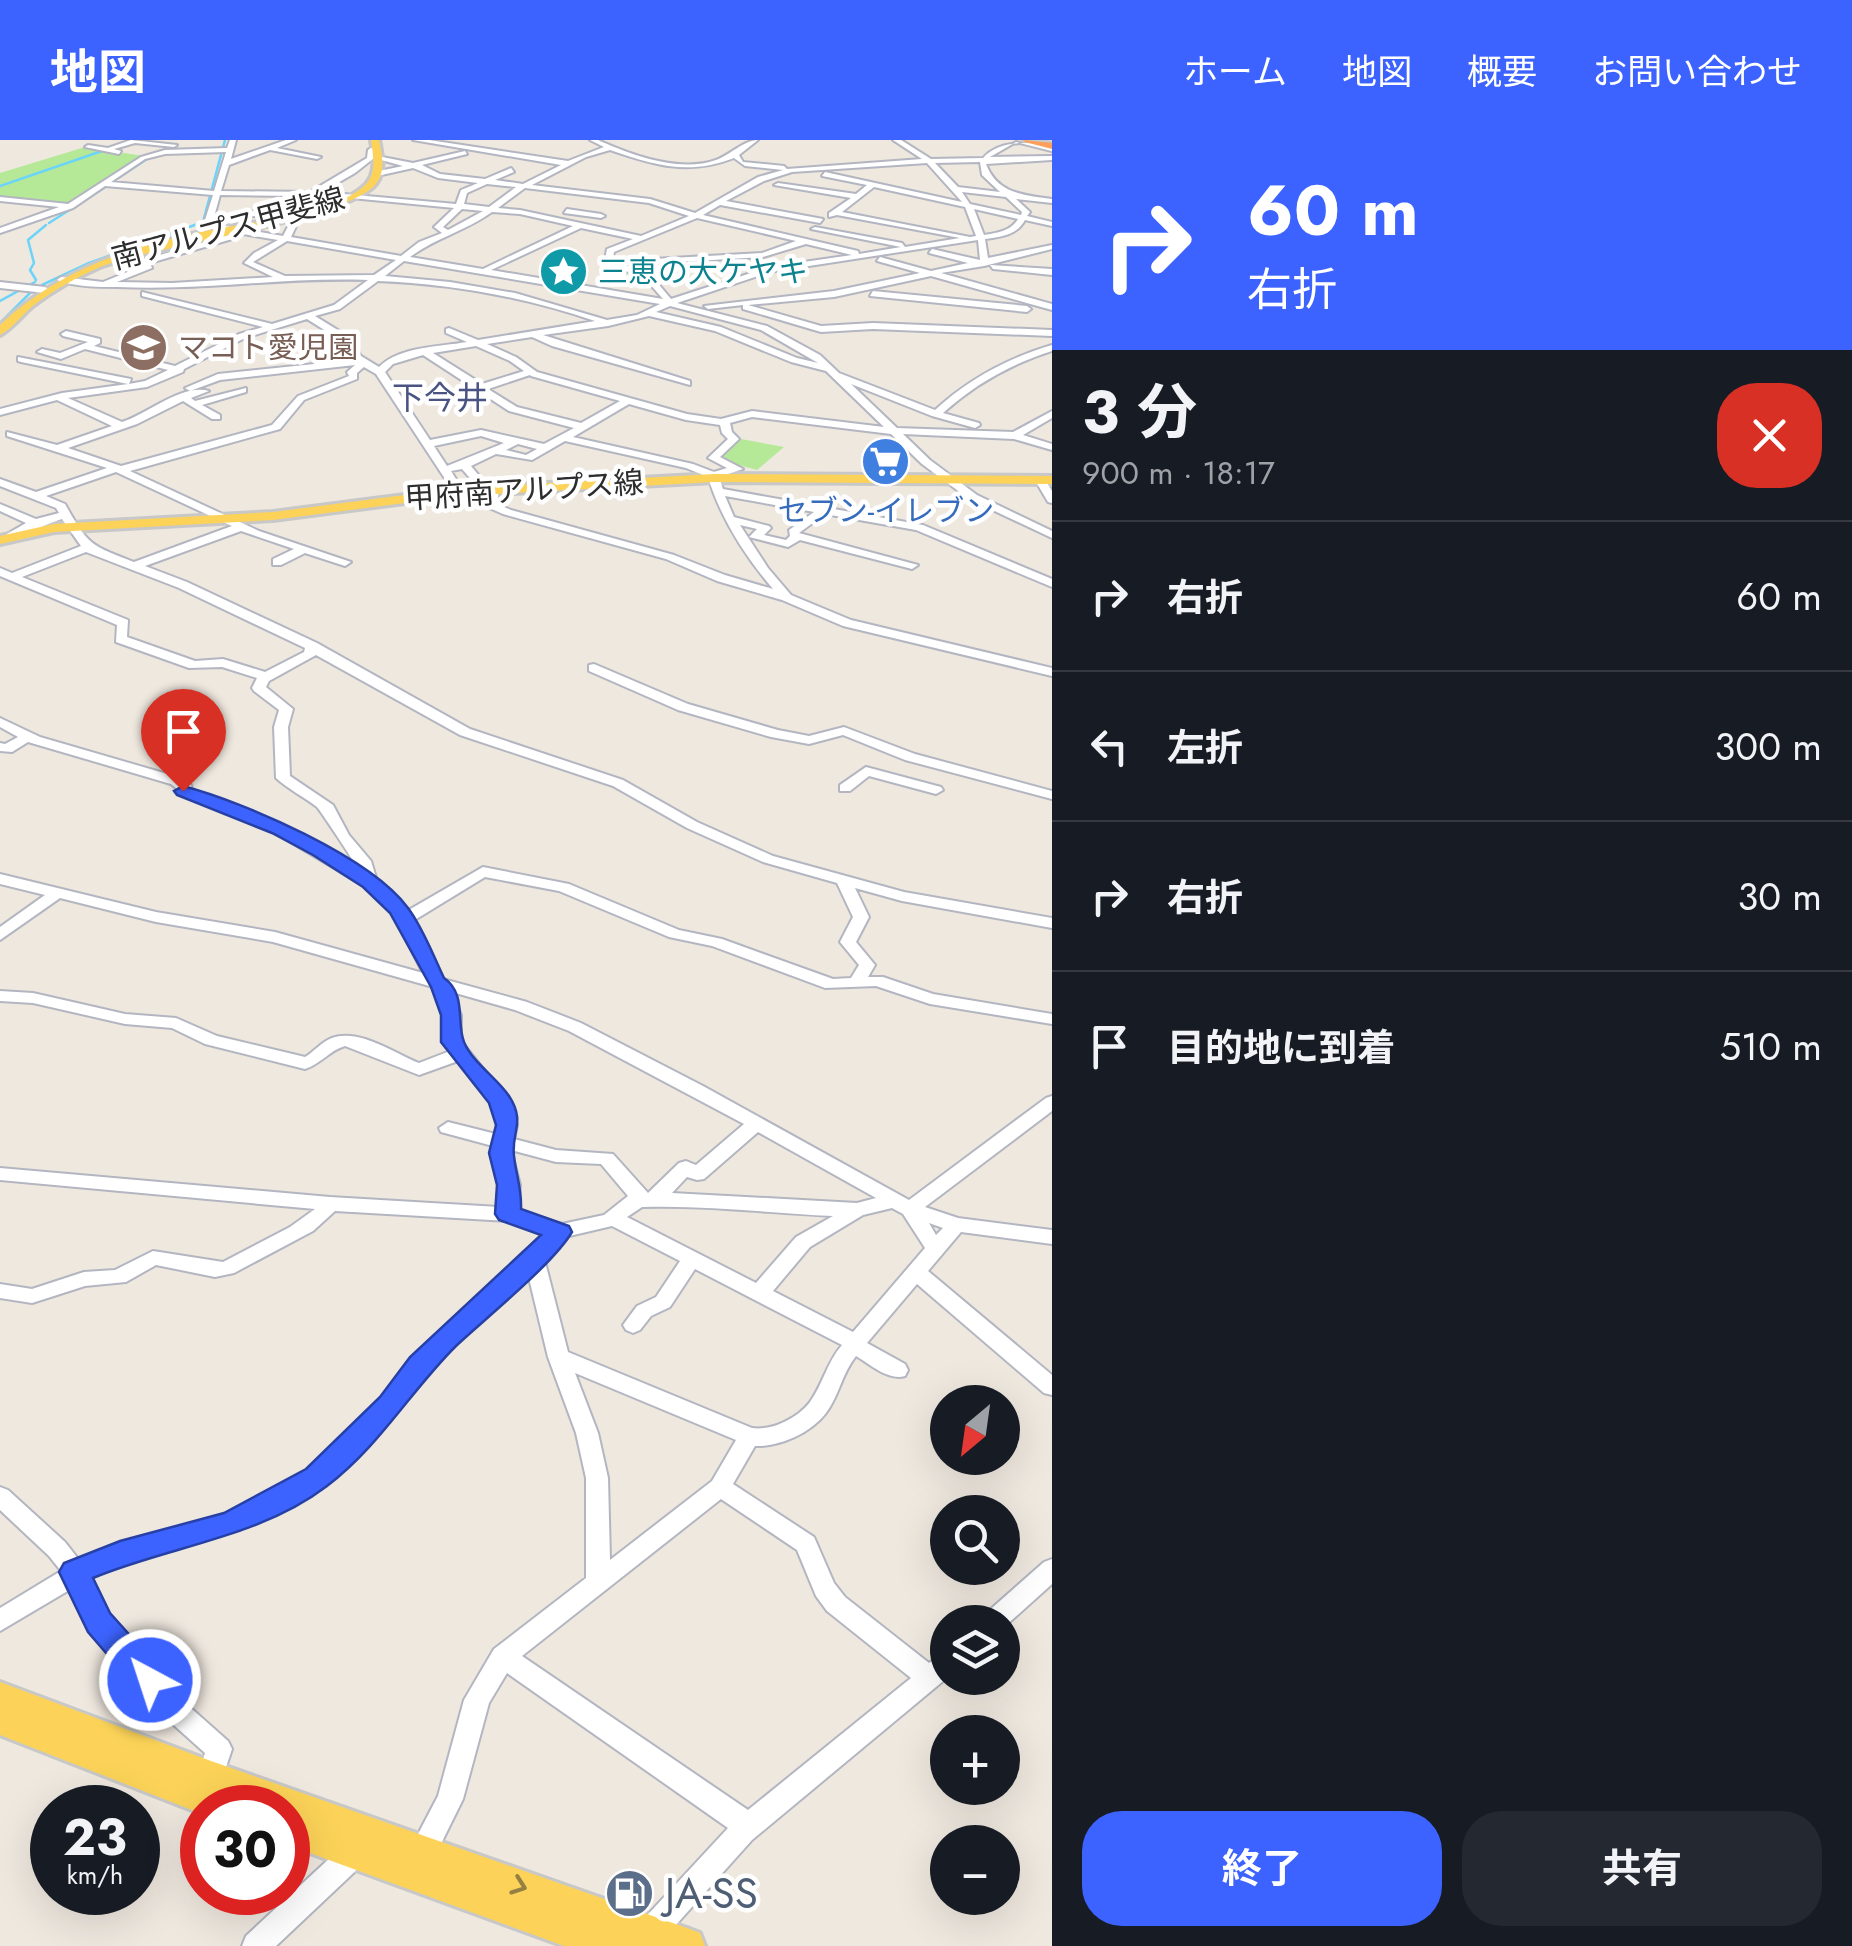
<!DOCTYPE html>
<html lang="ja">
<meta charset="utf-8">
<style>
:root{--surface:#171b24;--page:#242831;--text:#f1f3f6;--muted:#9ea1a6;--line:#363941;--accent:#3c63ff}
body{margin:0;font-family:Jost,"Noto Sans JP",sans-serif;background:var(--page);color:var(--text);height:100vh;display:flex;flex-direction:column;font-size:38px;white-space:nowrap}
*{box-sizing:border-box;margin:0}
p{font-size:32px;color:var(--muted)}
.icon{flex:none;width:55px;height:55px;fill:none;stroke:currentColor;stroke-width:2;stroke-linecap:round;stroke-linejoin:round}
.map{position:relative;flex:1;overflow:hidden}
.sheet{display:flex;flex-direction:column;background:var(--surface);width:800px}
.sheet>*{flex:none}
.guide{background:#3c63ff;color:#fff;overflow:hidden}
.needle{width:65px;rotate:209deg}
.buttons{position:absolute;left:930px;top:1245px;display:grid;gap:20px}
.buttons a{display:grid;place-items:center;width:90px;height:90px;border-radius:50%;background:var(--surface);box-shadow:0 10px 40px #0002;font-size:50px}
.speed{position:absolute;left:30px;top:1645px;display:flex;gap:20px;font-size:50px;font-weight:700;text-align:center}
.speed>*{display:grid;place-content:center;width:130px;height:130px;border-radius:50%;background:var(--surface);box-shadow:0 10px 40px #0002;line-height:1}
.speed small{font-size:25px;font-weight:400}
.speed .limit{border:15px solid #d22;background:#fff;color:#111}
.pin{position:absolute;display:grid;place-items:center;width:85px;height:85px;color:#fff;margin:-102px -42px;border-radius:50% 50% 50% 0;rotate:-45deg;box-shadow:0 0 10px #0007}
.pin .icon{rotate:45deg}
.me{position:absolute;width:110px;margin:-55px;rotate:320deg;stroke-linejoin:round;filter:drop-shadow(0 0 8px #0008)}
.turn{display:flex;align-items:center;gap:35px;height:210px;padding:0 30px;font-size:45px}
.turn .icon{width:130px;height:130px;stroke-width:2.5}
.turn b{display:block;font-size:70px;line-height:85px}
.round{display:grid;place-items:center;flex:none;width:105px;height:105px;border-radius:40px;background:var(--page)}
.overview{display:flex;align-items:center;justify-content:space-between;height:170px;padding:0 30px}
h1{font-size:60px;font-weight:700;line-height:75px}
.button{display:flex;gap:20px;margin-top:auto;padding:20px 30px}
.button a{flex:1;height:115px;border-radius:40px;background:var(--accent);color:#fff;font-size:40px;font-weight:700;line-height:115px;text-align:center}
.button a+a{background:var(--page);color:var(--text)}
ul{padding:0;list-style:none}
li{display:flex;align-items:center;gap:30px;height:150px;padding:0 30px;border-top:2px solid var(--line)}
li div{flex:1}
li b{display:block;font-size:38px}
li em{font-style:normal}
header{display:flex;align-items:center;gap:60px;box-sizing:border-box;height:140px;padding:0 50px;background:var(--accent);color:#fff}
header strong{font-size:48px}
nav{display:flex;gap:55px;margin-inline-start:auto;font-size:35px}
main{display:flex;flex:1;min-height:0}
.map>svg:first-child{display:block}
.green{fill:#b5e998}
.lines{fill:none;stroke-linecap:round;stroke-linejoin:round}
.stream{stroke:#6bd4f8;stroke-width:2.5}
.minor-casing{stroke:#b3b6c1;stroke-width:4}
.major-casing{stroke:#c8c8c8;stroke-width:6}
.highway-casing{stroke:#c8c8c8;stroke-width:5}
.minor{fill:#fff;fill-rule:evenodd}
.major{fill:#fcd358;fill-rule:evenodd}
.highway{fill:#ff9f5a;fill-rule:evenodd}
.oneway{stroke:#948042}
.route{fill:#3c63ff;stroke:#2740a6;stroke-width:2.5}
.labels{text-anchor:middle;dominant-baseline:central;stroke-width:9;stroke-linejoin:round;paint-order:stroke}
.far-street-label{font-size:30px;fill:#2d2d2d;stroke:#fff}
.far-culture-label{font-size:30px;fill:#0d838f;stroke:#fff;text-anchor:start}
.far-education-label{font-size:30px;fill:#785e54;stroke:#fff;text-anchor:start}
.far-shop-label{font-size:30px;fill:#366cbe;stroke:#fff}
.far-quarter-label{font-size:32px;fill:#495482;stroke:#fff}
.near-service-label{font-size:42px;fill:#4e5e75;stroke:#fff;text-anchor:start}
</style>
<header>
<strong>地図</strong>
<nav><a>ホーム</a><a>地図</a><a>概要</a><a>お問い合わせ</a></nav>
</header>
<main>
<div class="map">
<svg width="1052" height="1806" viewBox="0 0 1052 1806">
<rect width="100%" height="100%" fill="#efe8df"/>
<g class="green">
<polygon points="85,7 144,16 68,65 0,58 0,33"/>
<polygon points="738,299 741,299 784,307 757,330 717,319"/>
</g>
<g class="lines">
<g class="stream">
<polyline points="112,42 150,17"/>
<polyline points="0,46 102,11"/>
<polyline points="49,83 104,48"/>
<polyline points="36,140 30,130 34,123 28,100 46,85"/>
<polyline points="42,145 89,123 203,82 225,0"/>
<polyline points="0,161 35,142"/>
<polyline points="0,183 30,153"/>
</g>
<defs>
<g id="minor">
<polygon points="131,0 177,5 174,7 135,3 114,9 121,11 119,14 85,7 88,5 108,8"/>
<path d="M230,0H236L231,19L286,0H296L277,8L321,17L317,19L270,10L229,25L221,51L310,52L367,18L368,10L371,8L380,10L374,12V18L377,16L413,23L465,11L467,14L422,25L440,34L485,39L511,28L514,32L495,40L523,44L561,25L413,0H429L568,21L604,7L590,0H598C631,15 680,33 716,20C730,15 744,0 758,0L739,15L743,22L784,26L787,29L922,19L893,0H901L931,19L983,18C999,0 1028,1 1052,7V11L1016,2L990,17L1052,16V20L986,24C997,54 1024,55 1052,59V63L1016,59L1030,72L1027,76L1052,82V86L1025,80C1017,95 1001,97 985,99L988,118L1052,105V109L984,126L941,133L1052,164V170L931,136L834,157L748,165L821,186L873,183L1052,190V196L873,189L821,192L743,169V165L708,169L704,166L834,151L920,133L877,121L880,117L931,131L968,123L929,113L932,109L980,120L978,100L770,132L677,163L767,186L820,215L839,233L935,270C969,239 1008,218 1052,205V211C1011,224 975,244 943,273L979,283L980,285L975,288L932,276L851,244L897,288L1013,292L1052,271V278L1023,295L1052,304V310L1014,299L903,294L930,320L977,355L1052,391V398L969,359L922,324L891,294L752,277L730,283L732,292L739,299L720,317L743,329L719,337L723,349L923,385L1052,439V447L916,390L825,374L799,393L918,425L912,429L800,400L788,407L749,397L757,389L740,385L768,428L791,455L851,480L1052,528V536L843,486L782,460L717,441L666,419L503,374L487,367L489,353L482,352L462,329L451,331L464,352L455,354L376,234L364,227L357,233V239L304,260L280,289L130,331L259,391L351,422L345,426L305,413L281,425H273V419L294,409L241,391L145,426L187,442L317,503L470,589L623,640L697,682L773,716L904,752L1052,778V788L902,761L855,748L869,777L856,802L875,825L868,837H883L933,854L1052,874V884L930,864L876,846L825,848L712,806L669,797L559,751L485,737L413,781L443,839L527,862L581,883L703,946L909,1060L1046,958L1052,956V971L925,1067L958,1078L1052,1090V1104L961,1092L928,1131L1052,1235V1255L1044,1253L917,1144L867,1203L905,1224L908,1230L905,1236C888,1241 870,1224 856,1216C842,1233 839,1256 826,1273C811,1293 779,1307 755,1306L733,1344L814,1397L834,1443L845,1457L929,1523L948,1511V1537L752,1700L657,1806H624L628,1796L728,1688L507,1533L489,1563L463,1659L429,1728L419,1732L409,1728L405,1719L438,1656L464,1560L494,1509L586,1438V1338L576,1293L548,1217L528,1134L428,1231L398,1271L325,1344L240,1390L104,1429L90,1438L108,1475L175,1554L228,1601L232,1609L220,1645L211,1648L202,1645L198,1636L205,1613L157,1570L90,1489L71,1449L0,1491V1468L61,1431L49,1416L0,1370V1347L8,1350L65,1402L79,1420L97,1411L226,1375L309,1332L382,1259L412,1219L546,1093L508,1081L335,1071L313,1091L234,1133L215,1137L156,1125L126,1142L85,1146L32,1163L0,1158V1144L32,1149L84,1132L115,1130L153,1111L223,1122L290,1087L315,1069L0,1040V1028L330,1057L499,1067L500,1045L492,1013L493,1006L441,992L439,988L448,982L496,994C504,966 474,941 458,921L419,935L345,906C330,910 321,924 305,929L205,904L172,888L125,884L33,863L0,861V851L33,853L125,874L176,878L217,896L305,917C314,912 321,902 332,898C359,888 394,913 419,923L450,911L443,902V875L433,847L273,802L156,782L60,758L0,800V787L45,755L0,744V734L156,772L275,792L423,833L392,772L364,746L274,692L178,654L177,649L171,644L28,602L12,612L0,611V603L5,604L18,597L0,587V578L40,597L181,638L191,645L192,650L284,686L358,729C356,724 320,670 317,667C304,657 288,649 276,638L274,587L279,570L254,551L252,548L257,538L222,527L189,528L116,502L117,485L0,436V428L12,433L81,406L62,379C46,384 19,398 7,398V394L26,383L0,371V364L36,379L59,373L56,368L0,346V339L36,352L107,328L7,296V292L57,305L112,286L57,260L0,275V269L62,253L128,244L21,222L18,221V217L131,239L129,244L145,241L168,230L85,209L61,219L37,212L42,209L60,213L88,202L63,196L61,194L66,191L100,199V203L94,206L175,226L239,194L263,187L142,156V152L272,184L334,165L368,140C284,137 201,151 118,147C99,147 74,147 57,140L61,137L103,142L142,126L139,121L236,93L239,97L150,123L152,128L117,142L172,143L273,137L244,123L254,113L278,100L214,89L205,80L213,55L105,46L73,68L0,93V88L59,67L0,61V57L68,64L141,17L165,10L227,8ZM610,10C654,25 688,36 734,18L745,26L783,30L758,37L695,73L650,59L532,45L586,17ZM226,12L214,51L111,42L145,19L165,14ZM374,18L403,26L374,32L377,36L413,28L438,38L478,43L461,50L456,64L322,52L355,33ZM980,22L982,35L1000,52L958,47L935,23ZM927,23L962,62L825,32L822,36L867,45L856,54L778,43L774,45L851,58L829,73V77L837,75L960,98L905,107L902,103L815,87L811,89L901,107L859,114L858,111L703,75L720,65L820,83L823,79L726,61L764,41L792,32ZM487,44L516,47L489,67L464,64L467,53ZM874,47L965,67L976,96L970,97L842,72ZM525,48L649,63L689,76L641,96L520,70L498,68ZM962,52L1006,57L1022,72L1021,75L970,64ZM220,55L300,56L251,72L214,77ZM312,56H331L454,68L434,87L442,93L419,102L401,116L291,97L300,78L292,74L288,76L292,79L283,96L219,85L216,82L254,76ZM462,69L483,71L448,90L443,87ZM974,69L1018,79C1011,91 997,93 984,95ZM492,72L520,74L573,86L483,129L410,117C435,98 466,91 492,72ZM697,78L796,101L762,113L617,121L613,119L614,112ZM581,88L633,99L607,109L605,120L649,143L663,159L491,130ZM287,101L396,120L374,135L285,136L253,122ZM806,104L852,115L769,127L671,159L655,140L626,125L763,117ZM404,121L660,164L637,175L607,180L515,153L450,142L385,136ZM378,141C452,144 525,157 595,181L478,200L449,188L446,189V193L467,202C439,207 400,206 379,227L361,216L349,197L315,176L340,169ZM670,166L761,190L818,223L797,218L721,187L656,172ZM649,176L715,191L791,222L826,231L884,287L752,271L721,279L687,274L537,232L516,217L487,204L532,197L552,206L690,245V241L543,195L608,186ZM307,179L342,201L353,220L218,234L185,248L190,251L220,240L355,225L347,232L349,236L298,256L272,285L121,326L68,308L137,284L183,261L212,279H220V275L202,265L246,252V248L195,261L191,258L209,251C183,243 147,274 122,282L68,258L147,247L183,232L184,229L245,198ZM476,206L510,221L524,231L482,244L433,213ZM423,215L509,271L574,288L544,304L481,290L430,300L385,232L393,224ZM530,235L531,236L620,261L581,283L517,267L488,249ZM629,264L686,280L720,285L722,293L728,299L708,318L727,328L714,332L693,324L573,297ZM481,296L504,303L447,326L434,306ZM565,301L686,328L708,337C721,379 745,416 773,449L725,435L674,415L511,370L497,364L499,348L490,349L471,326L496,314L532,320ZM518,304L537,309L526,315L506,310ZM116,332L232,386L134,422C90,405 88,405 65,364L46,356ZM725,356L814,372L789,390L790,396L786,400L764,395L771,388L769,386L734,377ZM86,412L179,448L305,508L304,512L265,532L223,519L195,521L127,497L128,480L22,437ZM316,515L460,595L613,646L687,688L763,722L837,743L853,777L840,802L859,825L851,838L833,839L722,799L679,790L569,744L483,727L407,771L377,741L371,721L349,695L333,665L290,636L288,587L293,569L266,547L269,541ZM452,852L515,870L569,891L744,984L696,1025L686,1021L679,1023L648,1053L613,1014L556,1010L514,999L517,985L509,961L461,901V875ZM758,992L876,1058L857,1063L672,1053L687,1037L697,1040L704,1039ZM511,1010L556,1022L601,1024L628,1056L604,1075L562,1084L518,1070L520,1045ZM642,1067C705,1065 769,1073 833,1076L796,1097L756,1143L627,1077ZM892,1068L903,1074L925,1108L853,1192L773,1151L810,1107L863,1075ZM929,1083L943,1088L936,1095ZM612,1086L680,1121L656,1157L637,1166L623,1185L626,1190L633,1193L640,1190L651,1176L670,1167L695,1129L842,1205C827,1222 823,1244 810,1262C798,1278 772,1291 752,1288L568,1212L544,1118L565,1097ZM575,1233L736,1300L712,1341L610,1420L608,1338L598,1293ZM721,1359L797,1410L816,1456L827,1471L911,1538L748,1670L522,1516Z"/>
<polygon points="322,58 336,61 317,68 319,70 315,72 306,68 322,62"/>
<polygon points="567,69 601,74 605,76 601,78 564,73"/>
<polygon points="990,125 1052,129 1052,135 993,129"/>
<polygon points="0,142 45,147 49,150 45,153 0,148"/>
<polygon points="873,151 1027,166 1031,169 1027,172 870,156"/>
<polygon points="1040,337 1044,338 1052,351 1052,363 1048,362 1035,340"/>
<polygon points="594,524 688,564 778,590 809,596 844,587 915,614 1052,651 1052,659 905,620 843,595 809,604 771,597 678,570 589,531 589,525"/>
<polygon points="866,627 941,647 943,650 936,654 869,636 850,651 840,651 840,645"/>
<polygon points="1052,1419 1052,1444 1002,1489 1002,1482 981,1482 984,1475 1044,1422"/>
<polygon points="355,1700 365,1704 369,1713 365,1722 276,1806 242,1806 246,1796 345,1704"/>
</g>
<g id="major">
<path d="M371,0H379C382,15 386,31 376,44C348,79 157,105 100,127C77,137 54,150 34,165C23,174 13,188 0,195V185C59,130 128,107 206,91C248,82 336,75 366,44C377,32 373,15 371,0Z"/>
<polygon points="714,334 1052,336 1052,344 714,342 459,356 273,380 54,392 0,404 0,396 54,384 273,372 459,348"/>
<polygon points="0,1542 211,1621 687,1788 700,1793 705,1806 564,1806 288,1705 288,1668 255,1668 243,1663 245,1668 202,1668 202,1674 0,1595"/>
</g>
<polygon id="highway" points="1023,0 1052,3 1052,9 1025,2"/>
</defs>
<use href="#minor" class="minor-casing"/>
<use href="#major" class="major-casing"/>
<use href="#highway" class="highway-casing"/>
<use href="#minor" class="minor"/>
<use href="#major" class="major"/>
<use href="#highway" class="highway"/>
</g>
<defs><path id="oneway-chevron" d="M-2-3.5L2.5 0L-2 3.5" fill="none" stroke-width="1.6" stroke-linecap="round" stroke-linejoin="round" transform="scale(2.5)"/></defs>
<use class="oneway" href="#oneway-chevron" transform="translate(519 1746) rotate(20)"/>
<path class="route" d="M183,646C244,662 371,717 408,768C423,788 433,815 444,838C467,854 456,883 464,902C472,922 497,938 509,956C526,982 511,992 514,1016C516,1035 522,1049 521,1069L569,1086L572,1092C553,1124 487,1177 457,1205C412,1249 379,1307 327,1346C259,1398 170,1406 93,1438L110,1473L161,1530L166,1540L161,1550L150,1554L138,1550L88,1492L59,1432L64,1423L120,1401L224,1373L306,1329L380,1257L410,1217L541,1095L499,1080L495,1074L497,1045L489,1013L496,985L489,963L441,902V875L431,847L390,773L363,747L313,715L272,693L177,655L174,651Z"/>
<defs>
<symbol id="sight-disc" viewBox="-11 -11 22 22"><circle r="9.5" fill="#0f9aa8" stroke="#fff"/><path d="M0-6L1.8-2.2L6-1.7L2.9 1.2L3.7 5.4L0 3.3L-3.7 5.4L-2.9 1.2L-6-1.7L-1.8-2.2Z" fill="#fff"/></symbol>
<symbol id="school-disc" viewBox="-11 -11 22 22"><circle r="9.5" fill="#8d6e63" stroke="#fff"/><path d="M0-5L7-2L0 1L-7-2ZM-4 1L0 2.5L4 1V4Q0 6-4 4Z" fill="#fff"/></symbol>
<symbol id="supermarket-disc" viewBox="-11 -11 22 22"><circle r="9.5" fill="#3f7fe0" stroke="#fff"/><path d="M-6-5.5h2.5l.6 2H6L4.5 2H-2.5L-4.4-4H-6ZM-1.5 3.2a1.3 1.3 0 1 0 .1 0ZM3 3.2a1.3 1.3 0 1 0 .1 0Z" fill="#fff"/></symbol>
<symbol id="fuel-disc" viewBox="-11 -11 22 22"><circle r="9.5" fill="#5c6f8a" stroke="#fff"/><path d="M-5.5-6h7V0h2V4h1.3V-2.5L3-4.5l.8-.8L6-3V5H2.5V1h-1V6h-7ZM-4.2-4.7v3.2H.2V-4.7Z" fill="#fff"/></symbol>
</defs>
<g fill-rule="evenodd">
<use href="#sight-disc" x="536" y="104" width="55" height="55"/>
<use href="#school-disc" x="116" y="180" width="55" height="55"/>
<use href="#supermarket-disc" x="858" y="294" width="55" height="55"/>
<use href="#fuel-disc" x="602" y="1726" width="55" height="55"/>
</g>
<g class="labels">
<g class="far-street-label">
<text transform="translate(228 88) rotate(-15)">南アルプス甲斐線</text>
<text transform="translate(524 350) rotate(-4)">甲府南アルプス線</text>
</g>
<g class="far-culture-label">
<text x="598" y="131">三恵の大ケヤキ</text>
</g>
<g class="far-education-label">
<text x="178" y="207">マコト愛児園</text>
</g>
<g class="far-shop-label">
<text x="886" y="370">セブン-イレブン</text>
</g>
<g class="far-quarter-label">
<text x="440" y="258">下今井</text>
</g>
<g class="near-service-label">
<text x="665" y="1753">JA-SS</text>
</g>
</g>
</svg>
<div class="buttons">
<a><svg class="needle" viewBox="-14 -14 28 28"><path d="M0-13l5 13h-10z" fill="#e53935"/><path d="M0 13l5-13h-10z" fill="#9ea1a6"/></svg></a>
<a><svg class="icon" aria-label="search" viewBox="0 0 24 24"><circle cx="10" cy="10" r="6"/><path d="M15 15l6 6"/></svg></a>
<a><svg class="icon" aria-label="layers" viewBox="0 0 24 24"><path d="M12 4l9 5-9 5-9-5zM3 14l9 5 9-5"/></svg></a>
<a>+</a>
<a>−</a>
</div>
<div class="speed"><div>23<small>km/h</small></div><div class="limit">30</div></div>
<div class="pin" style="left:183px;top:651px;background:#d93025"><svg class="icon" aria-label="arrive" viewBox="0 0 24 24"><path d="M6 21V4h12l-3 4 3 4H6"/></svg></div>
<svg class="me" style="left:150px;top:1540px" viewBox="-20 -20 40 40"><circle r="17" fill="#3c63ff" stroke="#fff" stroke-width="3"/><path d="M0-11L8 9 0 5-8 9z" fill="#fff"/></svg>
</div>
<section class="sheet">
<div class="guide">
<div class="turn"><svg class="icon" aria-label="right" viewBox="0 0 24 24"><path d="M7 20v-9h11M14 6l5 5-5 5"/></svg><div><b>60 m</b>右折</div></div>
</div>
<div class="overview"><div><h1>3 分</h1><p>900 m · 18:17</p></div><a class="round" style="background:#d93025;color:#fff"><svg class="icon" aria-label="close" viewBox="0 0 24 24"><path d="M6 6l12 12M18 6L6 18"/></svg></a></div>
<ul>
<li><svg class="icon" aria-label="right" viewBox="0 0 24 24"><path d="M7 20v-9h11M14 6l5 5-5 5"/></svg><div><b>右折</b></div><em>60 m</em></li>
<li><svg class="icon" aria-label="left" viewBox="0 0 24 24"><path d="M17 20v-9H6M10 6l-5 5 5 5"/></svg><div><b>左折</b></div><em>300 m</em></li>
<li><svg class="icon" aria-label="right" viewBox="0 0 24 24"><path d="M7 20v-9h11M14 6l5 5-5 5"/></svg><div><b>右折</b></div><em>30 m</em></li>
<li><svg class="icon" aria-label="arrive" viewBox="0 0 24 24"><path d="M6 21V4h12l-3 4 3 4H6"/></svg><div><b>目的地に到着</b></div><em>510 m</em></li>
</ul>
<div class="button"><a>終了</a><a>共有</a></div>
</section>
</main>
